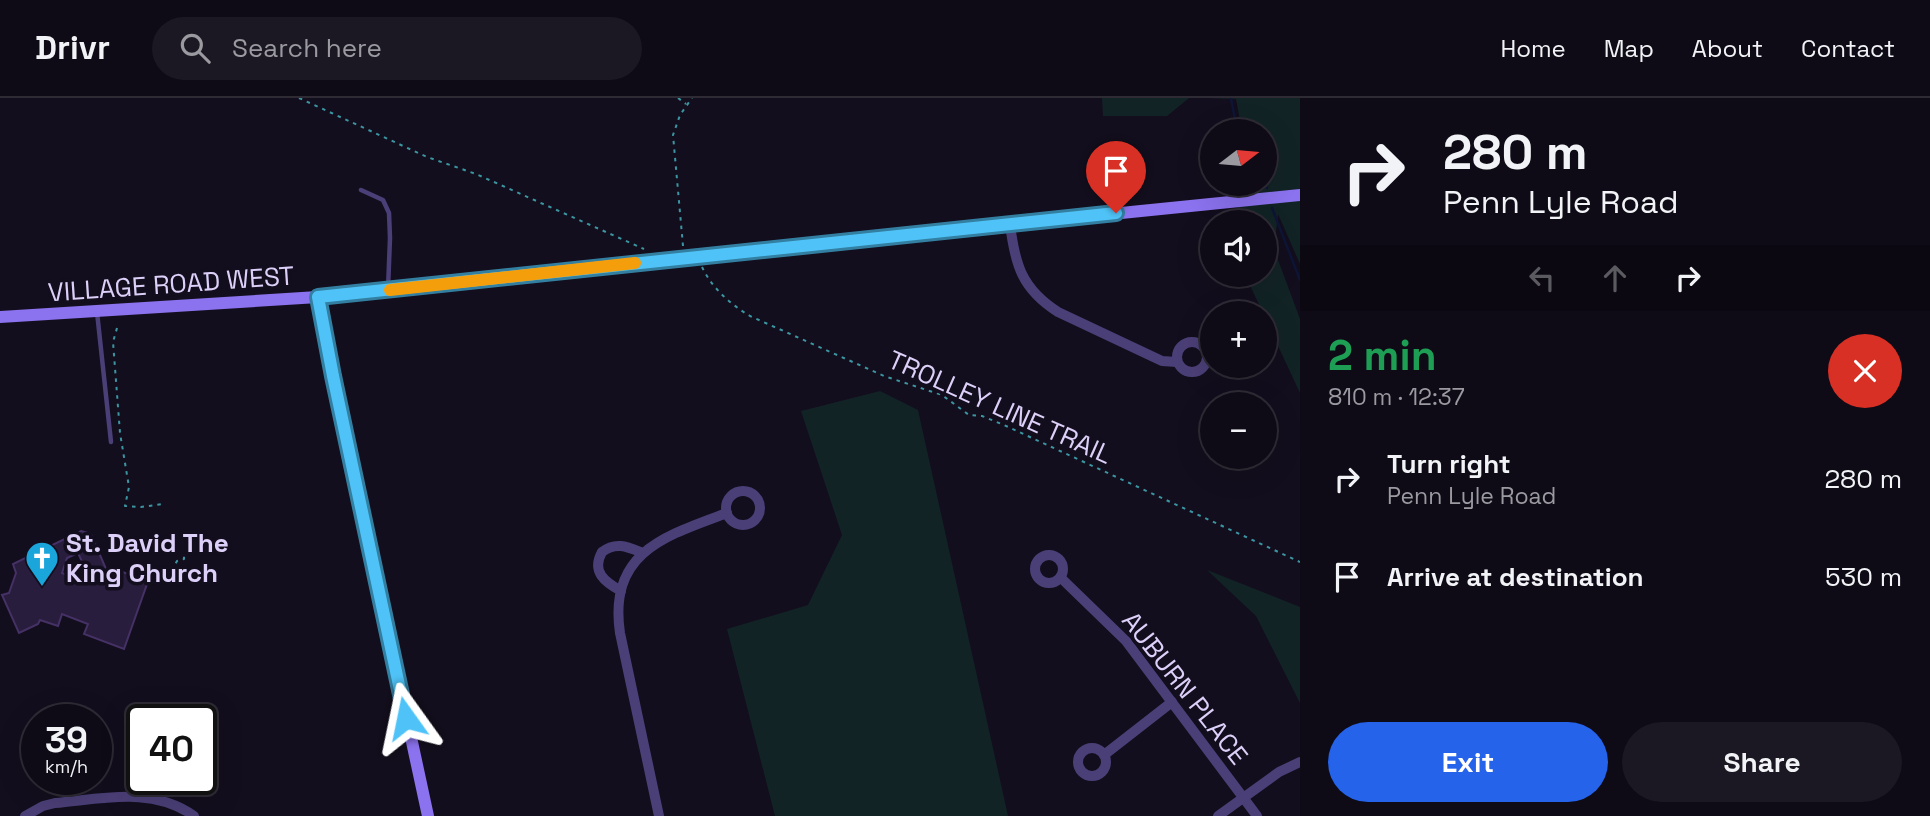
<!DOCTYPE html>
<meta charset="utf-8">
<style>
:root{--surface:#0e0a16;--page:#1c1823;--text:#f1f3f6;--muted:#9b9aa1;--line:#2e2b35;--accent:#2563eb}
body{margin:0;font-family:"Space Grotesk",sans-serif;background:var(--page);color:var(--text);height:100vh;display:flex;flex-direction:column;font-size:26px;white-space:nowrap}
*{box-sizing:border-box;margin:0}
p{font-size:23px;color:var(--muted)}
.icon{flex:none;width:38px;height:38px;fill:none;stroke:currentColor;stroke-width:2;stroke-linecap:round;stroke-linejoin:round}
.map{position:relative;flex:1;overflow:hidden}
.sheet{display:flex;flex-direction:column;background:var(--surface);width:630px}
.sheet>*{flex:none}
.hud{background:#0e0a16;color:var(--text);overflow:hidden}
.needle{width:46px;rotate:74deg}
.buttons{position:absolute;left:1200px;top:21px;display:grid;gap:14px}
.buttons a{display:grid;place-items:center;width:77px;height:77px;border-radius:50%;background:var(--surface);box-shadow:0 7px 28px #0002,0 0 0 2px var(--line);font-size:35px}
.speed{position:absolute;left:21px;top:606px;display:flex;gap:14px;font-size:35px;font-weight:700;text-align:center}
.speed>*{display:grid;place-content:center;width:91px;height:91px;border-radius:50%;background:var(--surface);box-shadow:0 7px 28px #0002,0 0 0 2px var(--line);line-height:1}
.speed small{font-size:18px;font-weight:400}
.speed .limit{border:4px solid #111;border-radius:10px;background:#fff;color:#111}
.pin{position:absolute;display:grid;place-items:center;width:60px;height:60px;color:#fff;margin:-72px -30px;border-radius:50% 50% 50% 0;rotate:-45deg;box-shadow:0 0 7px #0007}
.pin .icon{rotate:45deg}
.me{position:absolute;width:77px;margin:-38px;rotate:348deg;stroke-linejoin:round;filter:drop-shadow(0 0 5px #0008)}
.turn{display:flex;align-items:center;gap:24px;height:147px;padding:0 28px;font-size:32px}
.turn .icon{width:91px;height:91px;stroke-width:2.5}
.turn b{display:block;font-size:49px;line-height:60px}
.lanes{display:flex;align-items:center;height:66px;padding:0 28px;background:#0003;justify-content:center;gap:35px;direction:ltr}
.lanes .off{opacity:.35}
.round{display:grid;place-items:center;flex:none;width:74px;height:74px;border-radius:37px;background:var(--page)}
.summary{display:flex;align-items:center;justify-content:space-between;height:119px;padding:0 28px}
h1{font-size:42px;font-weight:600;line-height:52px;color:#1e9e55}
.button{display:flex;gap:14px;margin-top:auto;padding:14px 28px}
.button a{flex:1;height:80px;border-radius:42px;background:var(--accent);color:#fff;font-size:28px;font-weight:600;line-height:80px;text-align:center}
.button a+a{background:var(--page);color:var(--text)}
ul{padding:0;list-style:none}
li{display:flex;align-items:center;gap:21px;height:98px;padding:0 28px}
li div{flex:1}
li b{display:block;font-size:26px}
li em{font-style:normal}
header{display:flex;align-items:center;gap:42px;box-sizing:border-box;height:98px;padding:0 35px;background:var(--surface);border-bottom:2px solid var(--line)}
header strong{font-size:33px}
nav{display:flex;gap:38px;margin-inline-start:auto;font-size:24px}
.search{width:490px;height:63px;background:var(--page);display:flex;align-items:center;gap:18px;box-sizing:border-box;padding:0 24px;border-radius:38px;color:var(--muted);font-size:26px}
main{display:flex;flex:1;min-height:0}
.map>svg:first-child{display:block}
.green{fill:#122326}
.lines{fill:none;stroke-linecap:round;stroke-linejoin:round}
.stream{stroke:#0e1536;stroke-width:2.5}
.building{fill:#281d3c;stroke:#453165;stroke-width:2;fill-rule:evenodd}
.path{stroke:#3b96a2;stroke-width:2;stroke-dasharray:3.5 5;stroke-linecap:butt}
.lane{stroke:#4b3f77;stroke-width:4.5}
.street{stroke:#4b3f77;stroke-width:10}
.secondary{stroke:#8b72ee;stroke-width:12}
.route-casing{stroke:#337fa1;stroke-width:18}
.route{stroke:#4fc3f7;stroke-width:12}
.slow{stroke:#f59e0b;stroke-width:12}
.labels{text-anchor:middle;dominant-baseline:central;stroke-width:7;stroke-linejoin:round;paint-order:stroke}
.street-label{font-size:26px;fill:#dcd0f9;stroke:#130e1d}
.poi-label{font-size:26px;font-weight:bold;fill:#dcd0f9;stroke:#130e1d;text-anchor:start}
</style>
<header>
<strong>Drivr</strong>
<div class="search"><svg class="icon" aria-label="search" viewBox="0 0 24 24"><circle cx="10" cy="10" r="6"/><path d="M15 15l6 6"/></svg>Search here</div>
<nav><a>Home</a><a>Map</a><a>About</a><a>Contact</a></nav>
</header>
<main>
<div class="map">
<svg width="1300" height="718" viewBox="0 0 1300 718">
<rect width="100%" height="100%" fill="#130e1d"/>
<g class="green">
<polygon points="1102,0 1189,0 1167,18 1103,18"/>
<polygon points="1205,0 1300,0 1300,166 1278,116 1274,151 1300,221 1300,295 1265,220 1265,215 1263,215 1245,177 1265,177 1265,124 1238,124 1238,101 1254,98 1252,86 1265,86 1265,33 1242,33 1236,1"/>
<polygon points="880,293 918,312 1008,718 775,718 727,531 808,507 842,437 801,313"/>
<polygon points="1207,472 1300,509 1300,605 1256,518"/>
</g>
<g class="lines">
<g class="stream">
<polyline points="1231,0 1236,27 1241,33"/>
<polyline points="1265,84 1267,90"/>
<polyline points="1272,110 1300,182"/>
</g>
</g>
<path class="building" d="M81,433L91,436L106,471L116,475L117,472L137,479L136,482L147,486L124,551L84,536L88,526L62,516L58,528L40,522L38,526L19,535L2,497L9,495L16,475L13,466ZM78,455L92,485L62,475L67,460Z"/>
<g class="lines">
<g class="path">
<polyline points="299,0 427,59 476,76 644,151"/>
<polyline points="678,0 686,6"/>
<polyline points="683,148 673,37 680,17 692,0"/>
<path d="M702,169C712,190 730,206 750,218L884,278L942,297L969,317L982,318L1004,327L1300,464"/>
<polyline points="117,230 113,244 120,335 129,389 125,408 141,409 163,406"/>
<polyline points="165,478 172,472 177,463 184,461 184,457"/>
</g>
<g class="lane">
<polyline points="361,92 383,102 389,115 390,140 388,191"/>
<polyline points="97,214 111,344"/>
</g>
<g class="street">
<path d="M1010,126C1015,167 1022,191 1058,214L1162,263L1177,264"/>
<circle cx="1192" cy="259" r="15"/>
<circle cx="743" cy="410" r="17"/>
<circle cx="1049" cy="471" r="14"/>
<polyline points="1061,480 1126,543 1257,718"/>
<path d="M621,493C605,484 591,474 602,454C616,443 628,449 643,455"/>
<circle cx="1092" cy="664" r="14"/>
<polyline points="1104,657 1172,604"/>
<path d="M25,718L43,708L55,705C102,701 153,688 194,718"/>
<path d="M659,718L620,535C608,454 665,438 727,415"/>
<polyline points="1218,718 1279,674 1300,664"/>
</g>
<g class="secondary">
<polyline points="318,199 333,278 428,718"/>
<polyline points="0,219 318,199 685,159 1300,97"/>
</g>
</g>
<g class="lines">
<defs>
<polyline id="route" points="406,620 333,278 318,199 1116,115"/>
</defs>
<use href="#route" class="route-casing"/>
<use href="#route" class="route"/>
<polyline class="slow" points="390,192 635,165"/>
</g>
<defs>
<symbol id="church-pin" viewBox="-11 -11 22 30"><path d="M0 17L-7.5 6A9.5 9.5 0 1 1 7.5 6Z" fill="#1aa5db" stroke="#130e1d"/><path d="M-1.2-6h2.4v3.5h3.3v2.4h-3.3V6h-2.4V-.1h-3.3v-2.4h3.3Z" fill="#fff"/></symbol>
</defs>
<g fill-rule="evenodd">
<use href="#church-pin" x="23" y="441" width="38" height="52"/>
</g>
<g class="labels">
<g class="street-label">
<text transform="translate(171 186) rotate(-4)">VILLAGE ROAD WEST</text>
<text transform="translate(1000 309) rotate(24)">TROLLEY LINE TRAIL</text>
<text transform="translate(1185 590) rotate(52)">AUBURN PLACE</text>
</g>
<g class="poi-label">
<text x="66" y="445">St. David The<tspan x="66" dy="30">King Church</tspan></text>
</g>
</g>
</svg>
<div class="buttons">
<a><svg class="needle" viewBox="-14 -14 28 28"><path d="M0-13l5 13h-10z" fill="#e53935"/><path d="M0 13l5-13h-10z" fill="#9b9aa1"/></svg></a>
<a><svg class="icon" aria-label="sound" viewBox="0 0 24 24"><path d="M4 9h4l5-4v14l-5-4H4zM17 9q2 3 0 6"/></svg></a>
<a>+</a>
<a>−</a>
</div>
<div class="speed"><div>39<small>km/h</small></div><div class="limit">40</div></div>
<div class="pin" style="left:1116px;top:115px;background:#d93025"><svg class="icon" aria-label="arrive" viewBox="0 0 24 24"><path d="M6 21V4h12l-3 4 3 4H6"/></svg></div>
<svg class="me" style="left:406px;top:620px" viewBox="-20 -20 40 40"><path d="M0-17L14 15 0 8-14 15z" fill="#4fc3f7" stroke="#fff" stroke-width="4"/></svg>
</div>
<section class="sheet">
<div class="hud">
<div class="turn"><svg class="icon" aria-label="right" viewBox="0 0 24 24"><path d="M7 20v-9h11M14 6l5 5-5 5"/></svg><div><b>280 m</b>Penn Lyle Road</div></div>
<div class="lanes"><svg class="icon off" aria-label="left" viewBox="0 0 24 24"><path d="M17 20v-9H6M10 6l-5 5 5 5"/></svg><svg class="icon off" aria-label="ahead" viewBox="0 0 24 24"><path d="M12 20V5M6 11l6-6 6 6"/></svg><svg class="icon" aria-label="right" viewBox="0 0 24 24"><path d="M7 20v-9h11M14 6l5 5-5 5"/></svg></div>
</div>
<div class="summary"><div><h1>2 min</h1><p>810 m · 12:37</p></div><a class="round" style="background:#d93025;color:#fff"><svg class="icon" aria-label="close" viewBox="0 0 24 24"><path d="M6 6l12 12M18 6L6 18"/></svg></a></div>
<ul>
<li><svg class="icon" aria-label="right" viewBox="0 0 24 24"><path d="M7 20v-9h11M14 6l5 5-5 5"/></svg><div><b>Turn right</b><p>Penn Lyle Road</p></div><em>280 m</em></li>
<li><svg class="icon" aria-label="arrive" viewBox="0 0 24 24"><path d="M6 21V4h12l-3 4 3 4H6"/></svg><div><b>Arrive at destination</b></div><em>530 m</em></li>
</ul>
<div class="button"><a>Exit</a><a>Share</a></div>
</section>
</main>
